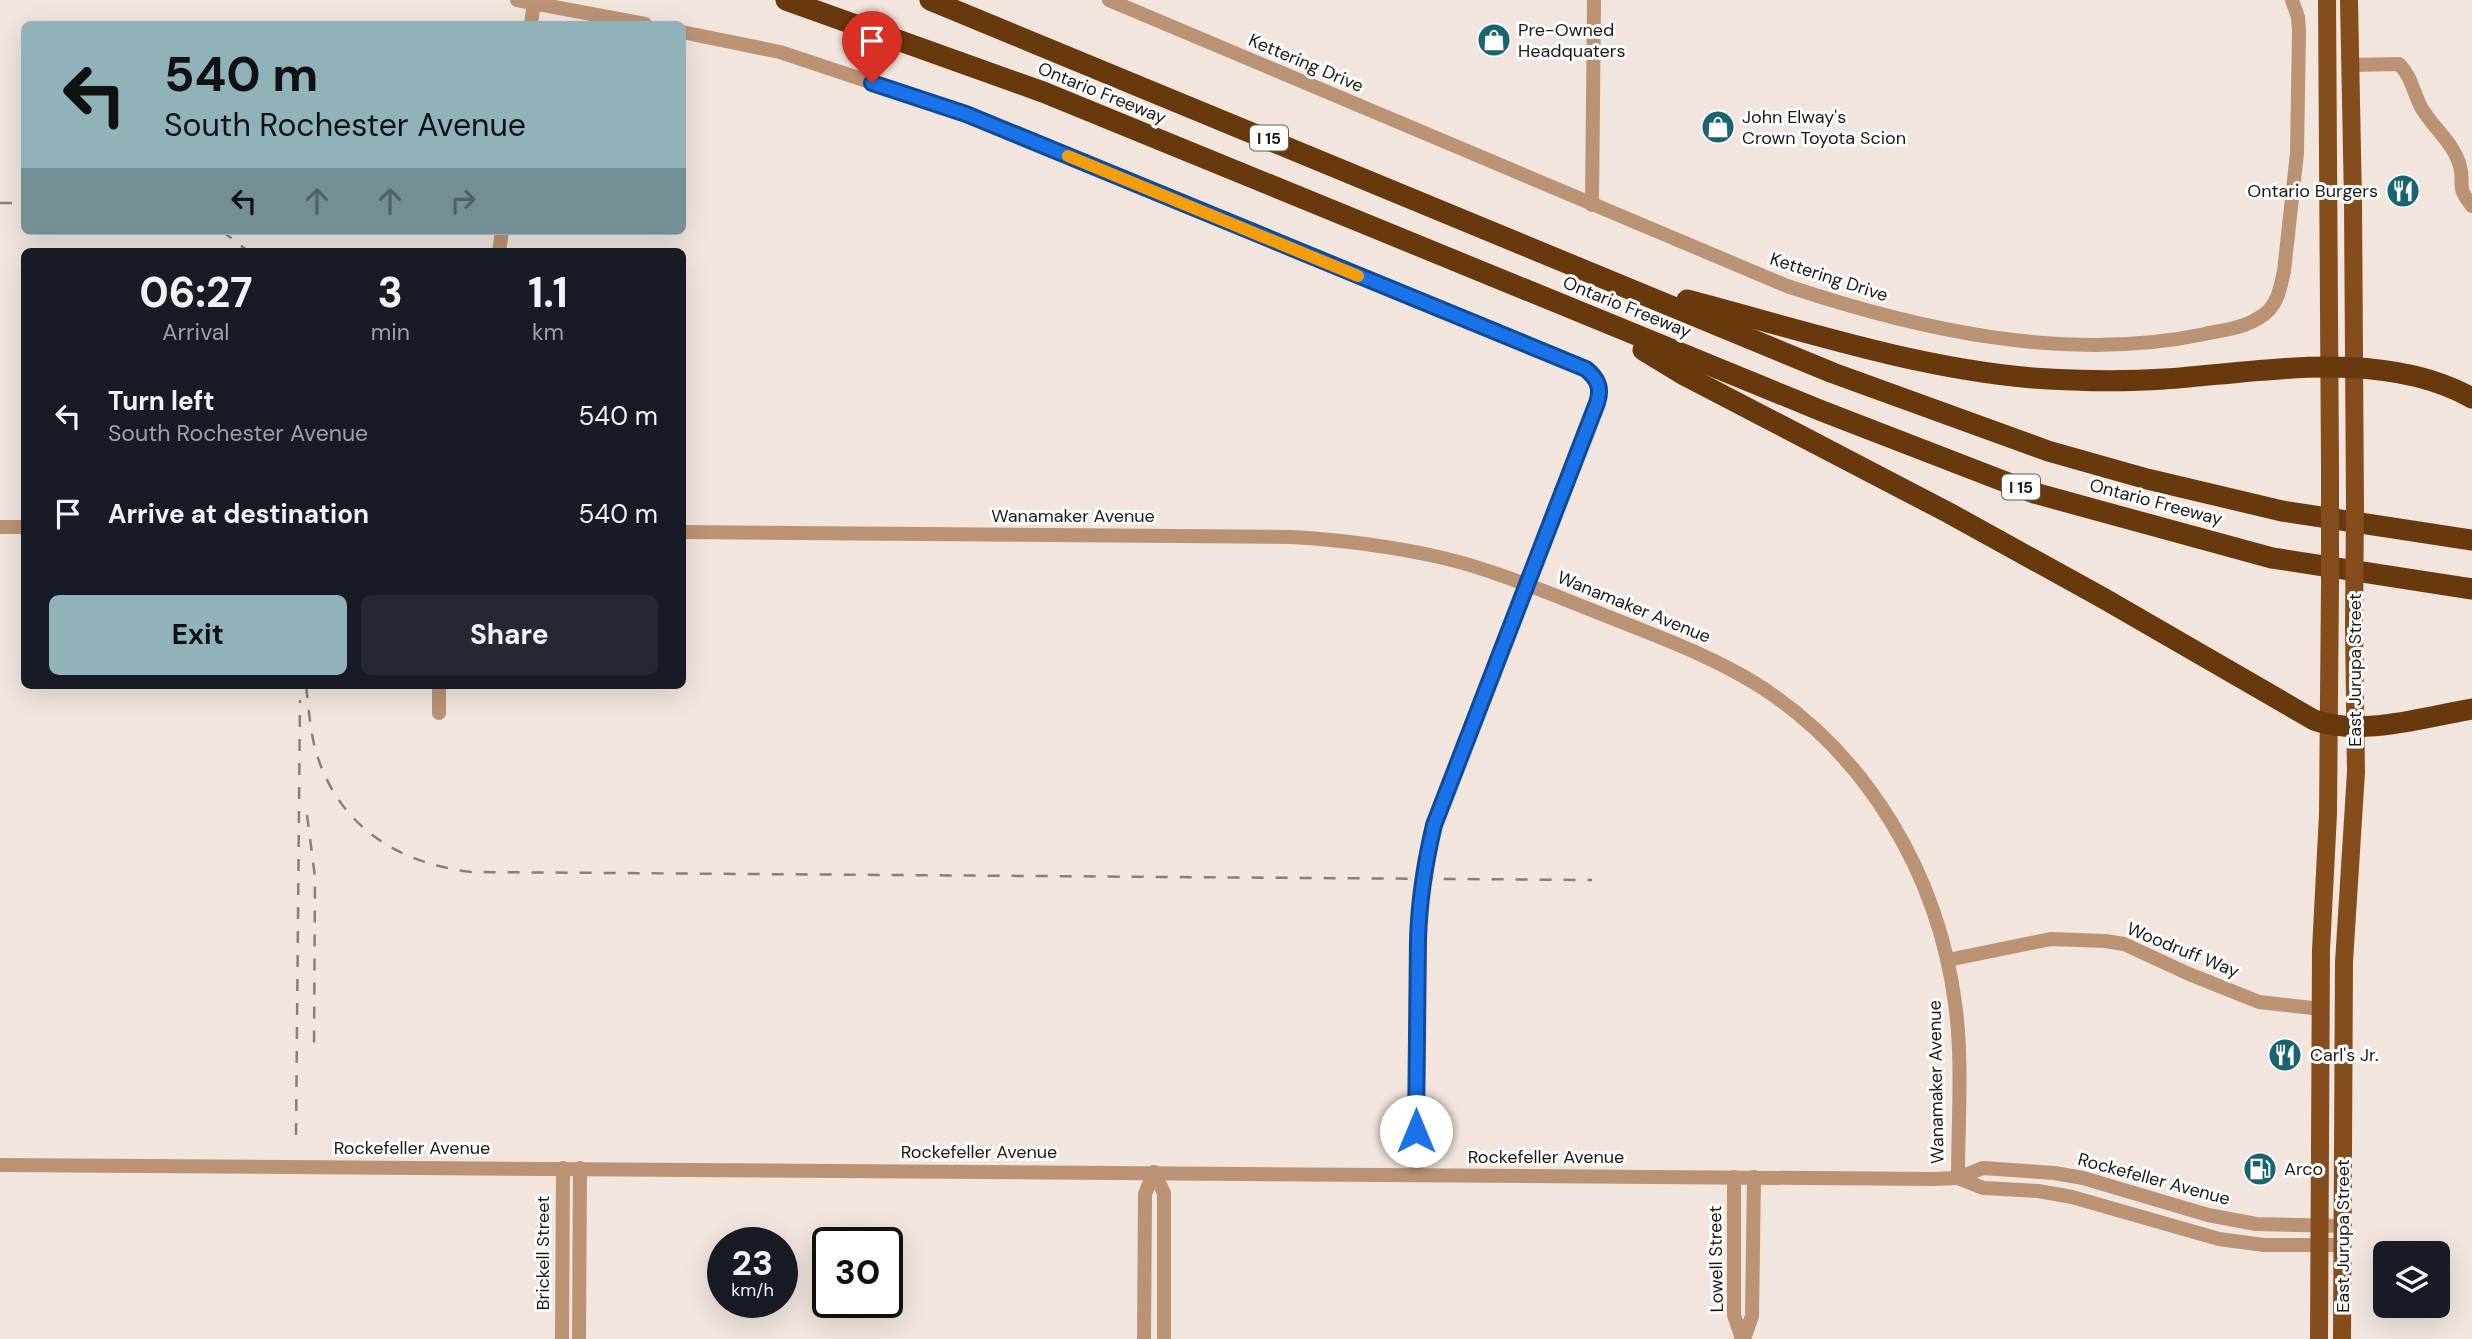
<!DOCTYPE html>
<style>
:root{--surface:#171b24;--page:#242831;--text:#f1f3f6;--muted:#9ea1a6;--accent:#90b3b9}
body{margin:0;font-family:"DM Sans",sans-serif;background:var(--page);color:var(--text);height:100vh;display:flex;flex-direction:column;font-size:26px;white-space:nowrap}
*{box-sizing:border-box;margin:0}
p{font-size:23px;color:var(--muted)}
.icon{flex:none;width:38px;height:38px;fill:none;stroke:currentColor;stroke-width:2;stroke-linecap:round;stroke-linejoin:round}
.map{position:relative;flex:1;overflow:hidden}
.sheet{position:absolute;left:21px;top:248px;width:665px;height:441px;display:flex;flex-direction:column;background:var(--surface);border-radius:10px;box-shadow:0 7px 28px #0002}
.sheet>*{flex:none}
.guide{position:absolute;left:21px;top:21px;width:665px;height:214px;border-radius:10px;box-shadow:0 7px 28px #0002;background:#90b3b9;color:#111;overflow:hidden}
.fabs{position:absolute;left:2373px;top:1241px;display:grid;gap:14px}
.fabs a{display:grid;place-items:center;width:77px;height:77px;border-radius:10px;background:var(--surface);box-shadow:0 7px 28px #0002;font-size:35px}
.speed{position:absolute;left:707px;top:1227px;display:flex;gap:14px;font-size:35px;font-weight:700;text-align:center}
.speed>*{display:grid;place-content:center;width:91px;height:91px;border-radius:50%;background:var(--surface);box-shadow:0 7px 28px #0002;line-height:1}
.speed small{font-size:18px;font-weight:400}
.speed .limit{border:4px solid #111;border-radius:10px;background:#fff;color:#111}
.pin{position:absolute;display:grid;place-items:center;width:60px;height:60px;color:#fff;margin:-72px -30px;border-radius:50% 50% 50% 0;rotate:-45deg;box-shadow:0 0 7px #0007}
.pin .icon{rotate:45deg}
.me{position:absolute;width:77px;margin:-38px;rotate:0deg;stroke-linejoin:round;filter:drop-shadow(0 0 5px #0008)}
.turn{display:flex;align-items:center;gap:24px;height:147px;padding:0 28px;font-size:32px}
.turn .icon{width:91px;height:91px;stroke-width:2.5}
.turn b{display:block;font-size:49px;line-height:60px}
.lanes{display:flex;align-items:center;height:66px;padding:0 28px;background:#0003;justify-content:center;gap:35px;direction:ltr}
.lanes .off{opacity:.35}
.eta{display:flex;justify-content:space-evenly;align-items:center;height:119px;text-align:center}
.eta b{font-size:42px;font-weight:700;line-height:49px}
.button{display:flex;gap:14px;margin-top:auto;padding:14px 28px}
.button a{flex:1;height:80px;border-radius:10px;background:var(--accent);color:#111;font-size:28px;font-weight:700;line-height:80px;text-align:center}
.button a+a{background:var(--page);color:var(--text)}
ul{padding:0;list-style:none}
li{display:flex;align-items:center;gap:21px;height:98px;padding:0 28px}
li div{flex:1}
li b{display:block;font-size:26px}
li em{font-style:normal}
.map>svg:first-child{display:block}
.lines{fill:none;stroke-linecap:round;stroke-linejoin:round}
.minor{stroke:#bb9274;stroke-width:14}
.major{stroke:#864d1c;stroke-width:18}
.highway{stroke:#69390e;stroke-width:21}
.rail{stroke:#877f7a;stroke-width:2.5;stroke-dasharray:12 12;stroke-linecap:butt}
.major-bridge{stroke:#864d1c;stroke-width:18}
.route-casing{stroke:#114b97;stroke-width:18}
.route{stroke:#1a73e8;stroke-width:12}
.slow{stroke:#f59e0b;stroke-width:12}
.labels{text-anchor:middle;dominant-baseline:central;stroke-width:6;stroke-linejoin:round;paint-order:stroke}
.shield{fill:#fff;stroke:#605d5c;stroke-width:2}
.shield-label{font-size:16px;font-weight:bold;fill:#1c1816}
.poi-label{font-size:18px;fill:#1c1816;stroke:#fff;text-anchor:start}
.street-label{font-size:18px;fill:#1c1816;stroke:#fff}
</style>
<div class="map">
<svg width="2472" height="1339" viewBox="0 0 2472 1339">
<rect width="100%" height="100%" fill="#f1e5dd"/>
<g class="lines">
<g class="minor">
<polyline points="517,0 645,24"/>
<path d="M1109,0L1787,286C1919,330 2066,363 2205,334C2228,329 2252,327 2269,310C2279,299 2281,284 2284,271L2297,153L2299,31L2298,17L2292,0"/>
<polyline points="531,24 534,2"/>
<path d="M682,32L780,52L966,114L1586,369C1598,379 1602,388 1597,403L1434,825C1425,863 1420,901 1418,940L1416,1175"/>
<path d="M2349,65L2399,64C2412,77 2413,92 2421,107C2432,127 2454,143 2460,166C2465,187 2455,185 2472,206"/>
<polyline points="1592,205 1594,0"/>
<polyline points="499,252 502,231"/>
<polyline points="0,527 24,527"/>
<path d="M682,532L1292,537C1342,540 1390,546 1439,557C1496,570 1550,594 1604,615C1656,636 1710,655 1758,685C1868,755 1938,875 1955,1003C1963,1060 1958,1120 1958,1178"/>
<polyline points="439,713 439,686"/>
<polyline points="1948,960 2051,939 2105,941 2124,944 2189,974 2259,1002 2321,1009"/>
<polyline points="0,1165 1934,1179 1958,1178 1983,1168 2054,1173 2083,1178 2208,1215 2256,1224 2343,1226"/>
<polyline points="1154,1172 1164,1193 1164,1339"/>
<polyline points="1734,1177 1734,1315 1742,1339"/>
<polyline points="1958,1178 1983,1188 2038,1191 2072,1197 2219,1239 2264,1245 2342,1245"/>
<polyline points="562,1339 563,1168"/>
<polyline points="579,1339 580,1168"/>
<polyline points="1144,1339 1145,1194 1154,1172"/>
<polyline points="1744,1339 1752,1316 1754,1177"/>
</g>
<g class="major">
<polyline points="2327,0 2330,465"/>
<polyline points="2349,0 2353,202 2355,507"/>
<polyline points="2319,1339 2321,950 2328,814 2330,585"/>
<polyline points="2342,1339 2344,962 2356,772 2354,627"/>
</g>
<g class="highway">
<polyline points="786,0 1043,92 1822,411 2034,493 2272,558 2472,589"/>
<polyline points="930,0 1833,373 2048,451 2147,479 2282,511 2472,540"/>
<path d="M1687,300C1801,330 1915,368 2033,378C2077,381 2121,382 2165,379C2262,372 2383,348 2472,398"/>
<path d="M1643,350L1684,375L1949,513L2103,598L2314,720C2362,737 2423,717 2472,709"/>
</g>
<g class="rail">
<polyline points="0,203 24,203"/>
<polyline points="222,231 249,252"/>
<path d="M306,686C309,709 310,733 317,755C340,827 398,863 471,872L1592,880"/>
<polyline points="307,815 315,877 314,1049"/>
<polyline points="296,1135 300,700"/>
</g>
<g class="major-bridge">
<polyline points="2330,465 2330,585"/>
<polyline points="2354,627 2355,507"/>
</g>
</g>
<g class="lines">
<defs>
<path id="route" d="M872,83L966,114L1586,369C1598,379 1602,388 1597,403L1434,825C1425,863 1419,901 1418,940L1416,1131"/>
</defs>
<use href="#route" class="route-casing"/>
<use href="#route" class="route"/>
<polyline class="slow" points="1068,156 1358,276"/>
</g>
<defs>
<symbol id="shop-disc" viewBox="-11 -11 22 22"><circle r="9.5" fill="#19656f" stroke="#fff"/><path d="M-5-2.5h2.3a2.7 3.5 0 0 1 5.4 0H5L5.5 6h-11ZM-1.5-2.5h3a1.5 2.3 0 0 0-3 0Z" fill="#fff"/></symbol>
<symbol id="restaurant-disc" viewBox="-11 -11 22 22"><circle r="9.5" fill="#19656f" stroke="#fff"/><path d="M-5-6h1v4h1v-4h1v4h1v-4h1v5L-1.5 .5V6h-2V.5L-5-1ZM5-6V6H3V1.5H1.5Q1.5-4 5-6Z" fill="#fff"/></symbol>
<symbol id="fuel-disc" viewBox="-11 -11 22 22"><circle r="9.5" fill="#19656f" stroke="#fff"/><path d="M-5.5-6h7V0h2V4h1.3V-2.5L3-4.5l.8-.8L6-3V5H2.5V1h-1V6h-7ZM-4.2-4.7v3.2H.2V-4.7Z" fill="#fff"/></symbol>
</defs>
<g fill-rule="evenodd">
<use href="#shop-disc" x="1475" y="21" width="38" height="38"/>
<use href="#shop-disc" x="1699" y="108" width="38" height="38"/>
<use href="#restaurant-disc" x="2384" y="172" width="38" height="38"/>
<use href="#restaurant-disc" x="2266" y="1036" width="38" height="38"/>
<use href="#fuel-disc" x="2241" y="1150" width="38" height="38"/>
</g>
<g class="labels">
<g class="shield">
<rect x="1250" y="125.5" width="38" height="25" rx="5"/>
<rect x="2002" y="474.5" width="38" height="25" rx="5"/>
</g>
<g class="shield-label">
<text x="1269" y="138">I 15</text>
<text x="2021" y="487">I 15</text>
</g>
<g class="poi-label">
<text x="1518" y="30">Pre-Owned<tspan x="1518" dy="21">Headquaters</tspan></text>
<text x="1742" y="117">John Elway's<tspan x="1742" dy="21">Crown Toyota Scion</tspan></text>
<text x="2378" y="191" text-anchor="end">Ontario Burgers</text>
<text x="2310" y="1055">Carl's Jr.</text>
<text x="2284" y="1169">Arco</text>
</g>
<g class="street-label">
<text transform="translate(1306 63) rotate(23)">Kettering Drive</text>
<text transform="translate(1102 93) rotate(22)">Ontario Freeway</text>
<text transform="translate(1829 277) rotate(18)">Kettering Drive</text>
<text transform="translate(1627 307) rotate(22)">Ontario Freeway</text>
<text transform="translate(2156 502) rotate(15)">Ontario Freeway</text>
<text x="1073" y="516">Wanamaker Avenue</text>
<text transform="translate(1634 607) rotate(22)">Wanamaker Avenue</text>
<text transform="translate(2355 670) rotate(-90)">East Jurupa Street</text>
<text transform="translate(2183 950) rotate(22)">Woodruff Way</text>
<text transform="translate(1936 1082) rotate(-91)">Wanamaker Avenue</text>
<text x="412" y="1148">Rockefeller Avenue</text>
<text x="979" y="1152">Rockefeller Avenue</text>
<text x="1546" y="1157">Rockefeller Avenue</text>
<text transform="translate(2154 1179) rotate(15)">Rockefeller Avenue</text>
<text transform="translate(2343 1236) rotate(-90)">East Jurupa Street</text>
<text transform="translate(543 1253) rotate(-90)">Brickell Street</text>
<text transform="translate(1716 1259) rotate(-91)">Lowell Street</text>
</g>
</g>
</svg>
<div class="fabs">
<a><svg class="icon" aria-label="layers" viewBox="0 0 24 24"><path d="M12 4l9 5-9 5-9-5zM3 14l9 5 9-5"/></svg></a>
</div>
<div class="speed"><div>23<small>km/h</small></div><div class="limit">30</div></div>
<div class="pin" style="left:872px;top:83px;background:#d93025"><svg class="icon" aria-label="arrive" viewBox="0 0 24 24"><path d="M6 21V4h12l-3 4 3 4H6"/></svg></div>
<svg class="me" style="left:1416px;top:1131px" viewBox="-20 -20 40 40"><circle r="19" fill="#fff"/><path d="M0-13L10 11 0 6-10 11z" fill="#1a73e8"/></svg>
<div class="guide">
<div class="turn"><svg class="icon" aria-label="left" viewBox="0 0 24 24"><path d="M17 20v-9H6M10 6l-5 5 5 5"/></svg><div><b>540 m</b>South Rochester Avenue</div></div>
<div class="lanes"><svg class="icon" aria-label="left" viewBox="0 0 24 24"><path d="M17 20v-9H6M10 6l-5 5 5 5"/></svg><svg class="icon off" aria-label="ahead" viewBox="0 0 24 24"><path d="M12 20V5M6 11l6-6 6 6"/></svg><svg class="icon off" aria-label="ahead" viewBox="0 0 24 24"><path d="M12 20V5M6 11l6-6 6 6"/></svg><svg class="icon off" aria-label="right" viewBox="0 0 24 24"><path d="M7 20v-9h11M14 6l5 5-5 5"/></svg></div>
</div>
<section class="sheet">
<div class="eta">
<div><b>06:27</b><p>Arrival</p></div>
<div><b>3</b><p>min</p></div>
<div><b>1.1</b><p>km</p></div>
</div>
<ul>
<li><svg class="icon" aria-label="left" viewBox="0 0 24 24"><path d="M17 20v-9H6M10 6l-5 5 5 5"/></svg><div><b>Turn left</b><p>South Rochester Avenue</p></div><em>540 m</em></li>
<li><svg class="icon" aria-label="arrive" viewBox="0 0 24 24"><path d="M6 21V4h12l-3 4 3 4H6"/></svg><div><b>Arrive at destination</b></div><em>540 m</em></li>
</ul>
<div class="button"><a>Exit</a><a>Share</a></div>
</section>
</div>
